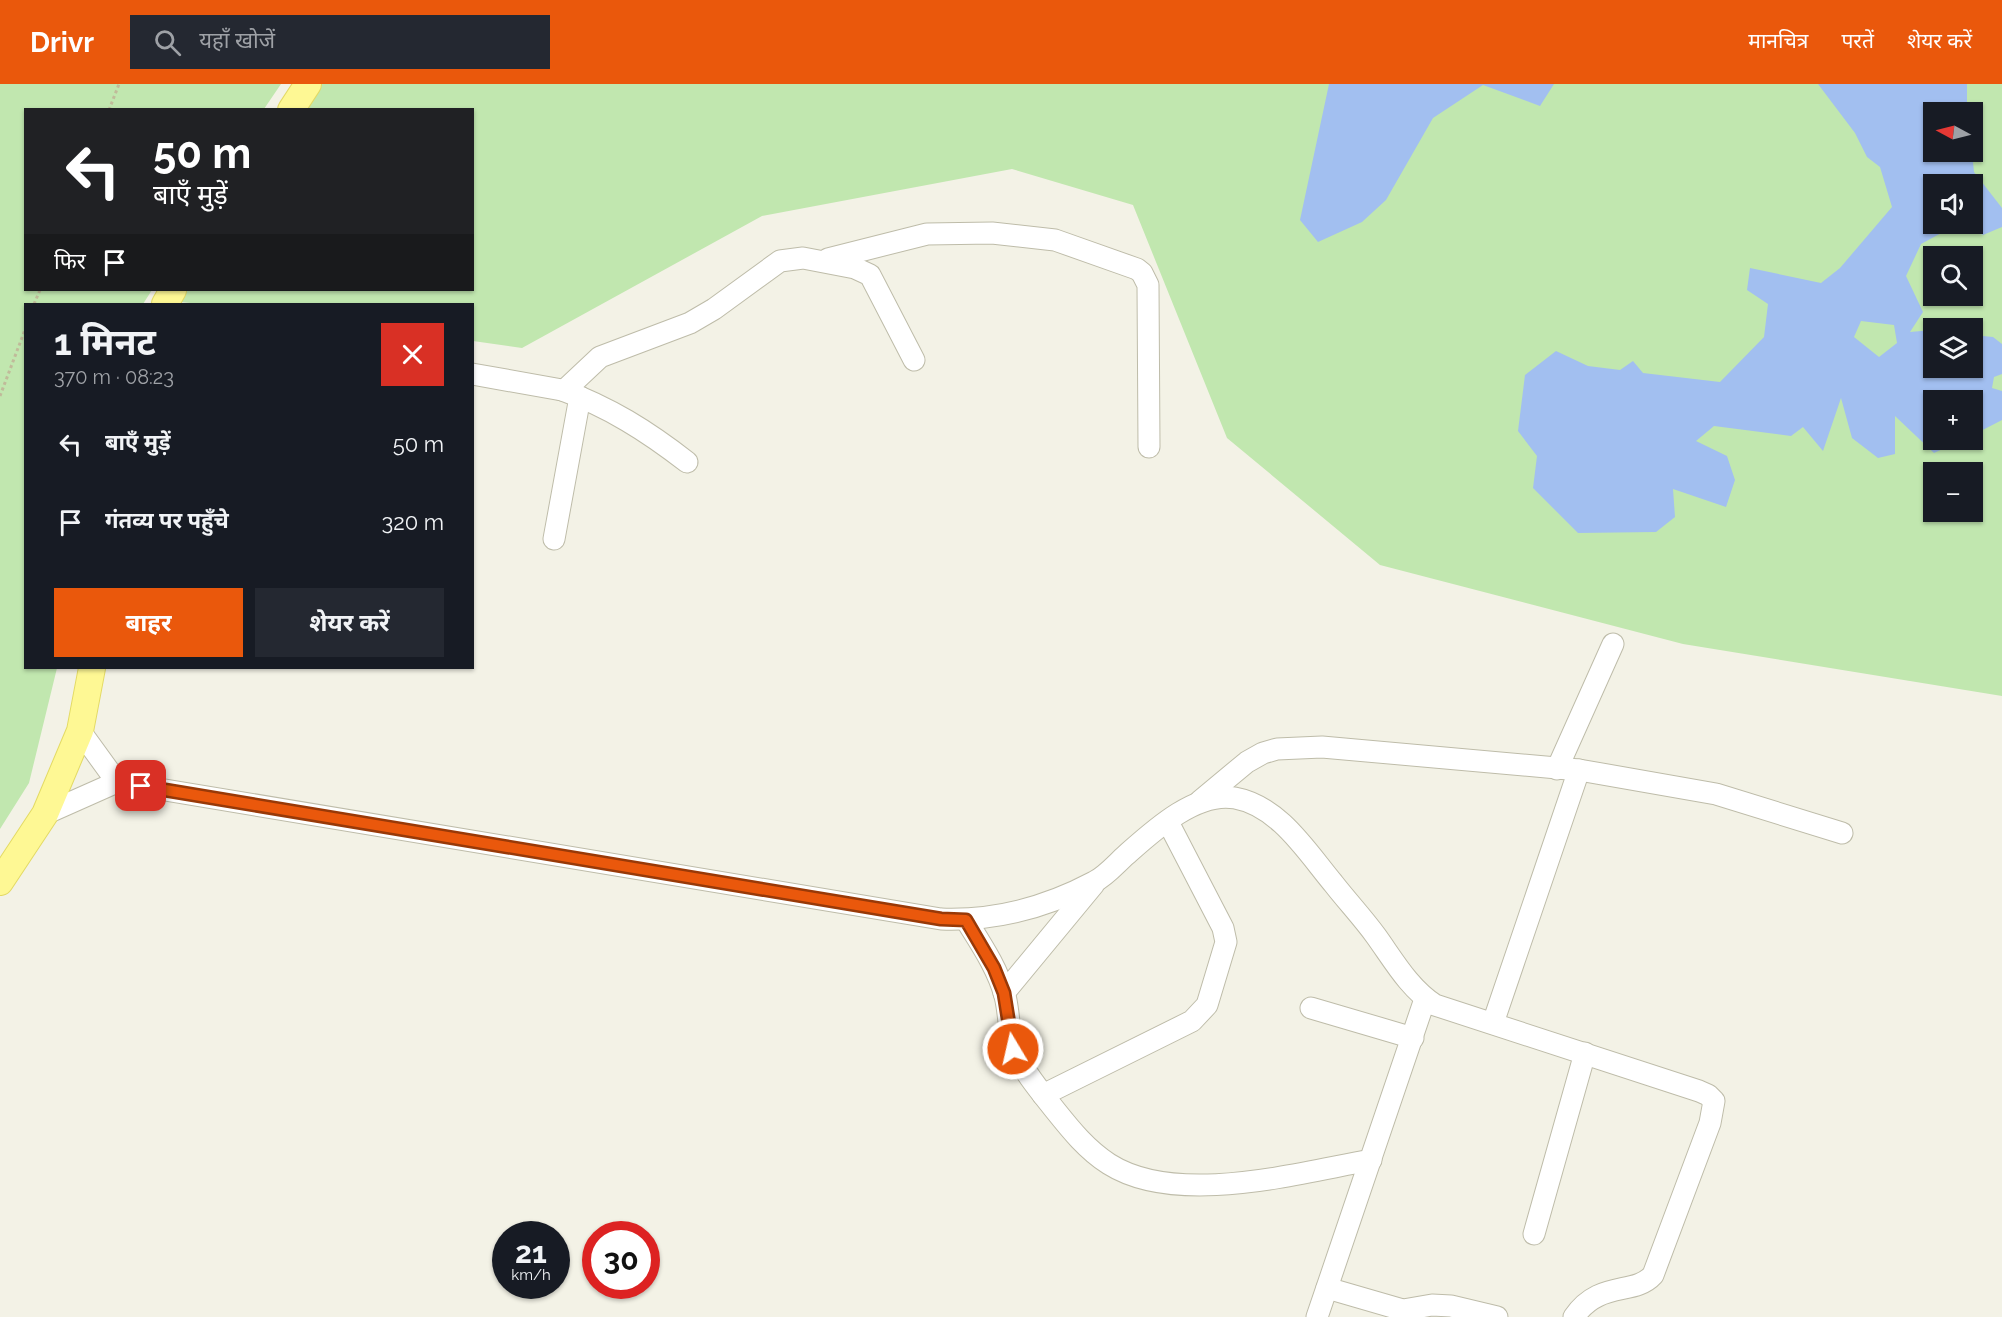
<!DOCTYPE html>
<html lang="hi">
<meta charset="utf-8">
<style>
:root{--surface:#171b24;--page:#242831;--text:#f1f3f6;--muted:#9ea1a6;--accent:#ea580c}
body{margin:0;font-family:Raleway,"Noto Sans Devanagari",sans-serif;background:var(--page);color:var(--text);height:100vh;display:flex;flex-direction:column;font-size:22px;white-space:nowrap}
*{box-sizing:border-box;margin:0}
p{font-size:20px;color:var(--muted)}
.icon{flex:none;width:33px;height:33px;fill:none;stroke:currentColor;stroke-width:2;stroke-linecap:round;stroke-linejoin:round}
.map{position:relative;flex:1;overflow:hidden}
.drawer{position:absolute;left:24px;top:219px;width:450px;height:366px;display:flex;flex-direction:column;background:var(--surface);border-radius:0px;box-shadow:0 2px 4px #0004}
.drawer>*{flex:none}
.banner{position:absolute;left:24px;top:24px;width:450px;height:183px;border-radius:0px;box-shadow:0 2px 4px #0004;background:#202124;color:#fff;overflow:hidden}
.needle{width:39px;rotate:277deg}
.tools{position:absolute;left:1923px;top:18px;display:grid;gap:12px}
.tools a{display:grid;place-items:center;width:60px;height:60px;border-radius:0px;background:var(--surface);box-shadow:0 2px 4px #0004;font-size:30px}
.speed{position:absolute;left:492px;top:1137px;display:flex;gap:12px;font-size:30px;font-weight:700;text-align:center}
.speed>*{display:grid;place-content:center;width:78px;height:78px;border-radius:50%;background:var(--surface);box-shadow:0 2px 4px #0004;line-height:1}
.speed small{font-size:15px;font-weight:400}
.speed .limit{border:9px solid #d22;background:#fff;color:#111}
.pin{position:absolute;display:grid;place-items:center;width:51px;height:51px;color:#fff;margin:-26px;border-radius:12px;box-shadow:0 3px 9px #0006}
.me{position:absolute;width:66px;margin:-33px;rotate:351deg;stroke-linejoin:round;filter:drop-shadow(0 0 4px #0008)}
.turn{display:flex;align-items:center;gap:21px;height:126px;padding:0 30px;font-size:27px}
.turn .icon{width:78px;height:78px;stroke-width:2.5}
.turn b{display:block;font-size:42px;line-height:51px}
.then{display:flex;align-items:center;height:57px;padding:0 30px;background:#0003;gap:12px;font-size:22px}
.round{display:grid;place-items:center;flex:none;width:63px;height:63px;border-radius:0px;background:var(--page)}
.head{display:flex;align-items:center;justify-content:space-between;height:102px;padding:0 30px}
h1{font-size:36px;font-weight:700;line-height:45px}
.cta{display:flex;gap:12px;margin-top:auto;padding:12px 30px}
.cta a{flex:1;height:69px;border-radius:0px;background:var(--accent);color:#fff;font-size:24px;font-weight:700;line-height:69px;text-align:center}
.cta a+a{background:var(--page);color:var(--text)}
ul{padding:0;list-style:none}
li{display:flex;align-items:center;gap:18px;height:78px;padding:0 30px}
li div{flex:1}
li b{display:block;font-size:22px}
li em{font-style:normal}
header{display:flex;align-items:center;gap:36px;box-sizing:border-box;height:84px;padding:0 30px;background:var(--accent);color:#fff}
header strong{font-size:28px}
nav{display:flex;gap:33px;margin-inline-start:auto;font-size:21px}
.search{width:420px;height:54px;background:var(--page);display:flex;align-items:center;gap:15px;box-sizing:border-box;padding:0 21px;border-radius:0px;color:var(--muted);font-size:22px}
.map>svg:first-child{display:block}
.green{fill:#c1e7af;fill-rule:evenodd}
.water{fill:#a2bff0;fill-rule:evenodd}
.lines{fill:none;stroke-linecap:round;stroke-linejoin:round}
.minor-casing{stroke:#bebca9;stroke-width:23}
.major-casing{stroke:#e3da64;stroke-width:28}
.path{stroke:#c0bb9a;stroke-width:3;stroke-dasharray:3 3;stroke-linecap:butt}
.minor{stroke:#fff;stroke-width:21}
.major{stroke:#fef894;stroke-width:26}
.route-casing{stroke:#983908;stroke-width:15}
.route{stroke:#ea580c;stroke-width:10}
</style>
<header>
<strong>Drivr</strong>
<div class="search"><svg class="icon" aria-label="search" viewBox="0 0 24 24"><circle cx="10" cy="10" r="6"/><path d="M15 15l6 6"/></svg>यहाँ खोजें</div>
<nav><a>मानचित्र</a><a>परतें</a><a>शेयर करें</a></nav>
</header>
<div class="map">
<svg width="2002" height="1233" viewBox="0 0 2002 1233">
<rect width="100%" height="100%" fill="#f3f2e6"/>
<g class="green">
<polygon points="0,0 281,0 264,25 26,26 26,206 152,206 143,220 26,220 26,584 57,584 29,699 0,745"/>
<path d="M320,0H2002V612L1683,560L1380,481L1227,354L1133,121L1012,85L762,132L522,264L473,257L472,220H200L180,218L188,206H472V26L303,25ZM1934,28H1972V68H1934ZM1934,100H1972V140H1934ZM1934,172H1972V212H1934ZM1934,244H1972V284H1934ZM1934,316H1972V356H1934ZM1934,388H1972V428H1934Z"/>
</g>
<g class="water">
<polygon points="1329,0 1554,0 1540,22 1483,1 1433,34 1386,116 1362,138 1318,158 1300,136"/>
<path d="M1818,0H1967V28H1934V68H1972L1974,88L2002,124V143L1983,151L1966,140H1972V100H1934V140H1958L1921,160L1906,192L1923,228L1910,248L1933,246L1934,284H1972L1973,251L1993,253L2002,260V290L1994,293L1992,304L2002,307V336L1973,351L1972,316H1934V356H1962L1934,369L1895,332V370L1878,374L1852,354L1841,314L1823,367L1803,343L1791,352L1714,342L1696,357L1727,372L1735,396L1726,423L1673,405L1675,433L1656,448L1578,449L1533,404L1537,372L1518,347L1525,291L1556,267L1588,282L1620,286L1633,277L1643,289L1720,298L1764,253L1768,220L1747,206L1750,184L1821,199L1840,184L1892,123L1880,83L1867,73L1855,49ZM1861,237L1894,241L1897,259L1879,273L1854,253Z"/>
</g>
<g class="lines">
<defs>
<g id="minor">
<polyline points="828,175 927,150 992,149 1055,156 1137,185 1142,189 1148,201 1149,363"/>
<polyline points="472,290 562,306 567,304 600,273 690,239 714,225 780,177 803,174 855,184 870,191 914,276"/>
<path d="M562,306C609,323 647,347 687,378"/>
<polyline points="554,455 580,313"/>
<polyline points="80,647 117,698"/>
<polyline points="1557,685 1613,560"/>
<polyline points="1200,717 1247,678 1263,669 1277,665 1322,663 1579,686 1716,710 1842,749"/>
<path d="M45,730L117,698L941,835C995,837 1047,823 1094,798C1106,792 1116,780 1126,771C1153,747 1196,707 1235,714C1279,722 1307,768 1333,799C1347,817 1363,834 1376,852C1394,877 1409,904 1435,921L1699,1007L1708,1011L1714,1017L1710,1039L1653,1191C1634,1212 1599,1196 1574,1233"/>
<path d="M966,836C981,860 998,885 1005,912C1010,931 1008,953 1016,970C1026,991 1041,1008 1055,1026C1071,1046 1087,1066 1109,1080C1177,1123 1297,1089 1371,1076"/>
<polyline points="1004,909 1094,800"/>
<polyline points="1311,924 1413,954"/>
<polyline points="1493,939 1579,686"/>
<polyline points="1043,1011 1192,937 1207,921 1226,858 1223,844 1168,738"/>
<polyline points="1534,1150 1585,969"/>
<polyline points="1327,1204 1403,1226 1432,1221 1451,1222 1497,1233"/>
<polyline points="1317,1233 1425,915"/>
</g>
<g id="major">
<polyline points="291,26 308,0"/>
<polyline points="165,220 173,206"/>
<polyline points="0,798 45,730 80,647 92,584"/>
</g>
</defs>
<use href="#minor" class="minor-casing"/>
<use href="#major" class="major-casing"/>
<g class="path">
<polyline points="109,26 119,0"/>
<polyline points="34,220 40,206"/>
<polyline points="0,312 26,243"/>
</g>
<use href="#minor" class="minor"/>
<use href="#major" class="major"/>
</g>
<g class="lines">
<defs>
<polyline id="route" points="141,702 941,835 966,836 994,884 1004,909 1013,965"/>
</defs>
<use href="#route" class="route-casing"/>
<use href="#route" class="route"/>
</g>
</svg>
<div class="tools">
<a><svg class="needle" viewBox="-14 -14 28 28"><path d="M0-13l5 13h-10z" fill="#e53935"/><path d="M0 13l5-13h-10z" fill="#9ea1a6"/></svg></a>
<a><svg class="icon" aria-label="sound" viewBox="0 0 24 24"><path d="M4 9h4l5-4v14l-5-4H4zM17 9q2 3 0 6"/></svg></a>
<a><svg class="icon" aria-label="search" viewBox="0 0 24 24"><circle cx="10" cy="10" r="6"/><path d="M15 15l6 6"/></svg></a>
<a><svg class="icon" aria-label="layers" viewBox="0 0 24 24"><path d="M12 4l9 5-9 5-9-5zM3 14l9 5 9-5"/></svg></a>
<a>+</a>
<a>−</a>
</div>
<div class="speed"><div>21<small>km/h</small></div><div class="limit">30</div></div>
<div class="pin" style="left:141px;top:702px;background:#d93025"><svg class="icon" aria-label="arrive" viewBox="0 0 24 24"><path d="M6 21V4h12l-3 4 3 4H6"/></svg></div>
<svg class="me" style="left:1013px;top:965px" viewBox="-20 -20 40 40"><circle r="17" fill="#ea580c" stroke="#fff" stroke-width="3"/><path d="M0-11L8 9 0 5-8 9z" fill="#fff"/></svg>
<div class="banner">
<div class="turn"><svg class="icon" aria-label="left" viewBox="0 0 24 24"><path d="M17 20v-9H6M10 6l-5 5 5 5"/></svg><div><b>50 m</b>बाएँ मुड़ें</div></div>
<div class="then">फिर<svg class="icon" aria-label="arrive" viewBox="0 0 24 24"><path d="M6 21V4h12l-3 4 3 4H6"/></svg></div>
</div>
<section class="drawer">
<div class="head"><div><h1>1 मिनट</h1><p>370 m · 08:23</p></div><a class="round" style="background:#d93025;color:#fff"><svg class="icon" aria-label="close" viewBox="0 0 24 24"><path d="M6 6l12 12M18 6L6 18"/></svg></a></div>
<ul>
<li><svg class="icon" aria-label="left" viewBox="0 0 24 24"><path d="M17 20v-9H6M10 6l-5 5 5 5"/></svg><div><b>बाएँ मुड़ें</b></div><em>50 m</em></li>
<li><svg class="icon" aria-label="arrive" viewBox="0 0 24 24"><path d="M6 21V4h12l-3 4 3 4H6"/></svg><div><b>गंतव्य पर पहुँचे</b></div><em>320 m</em></li>
</ul>
<div class="cta"><a>बाहर</a><a>शेयर करें</a></div>
</section>
</div>
